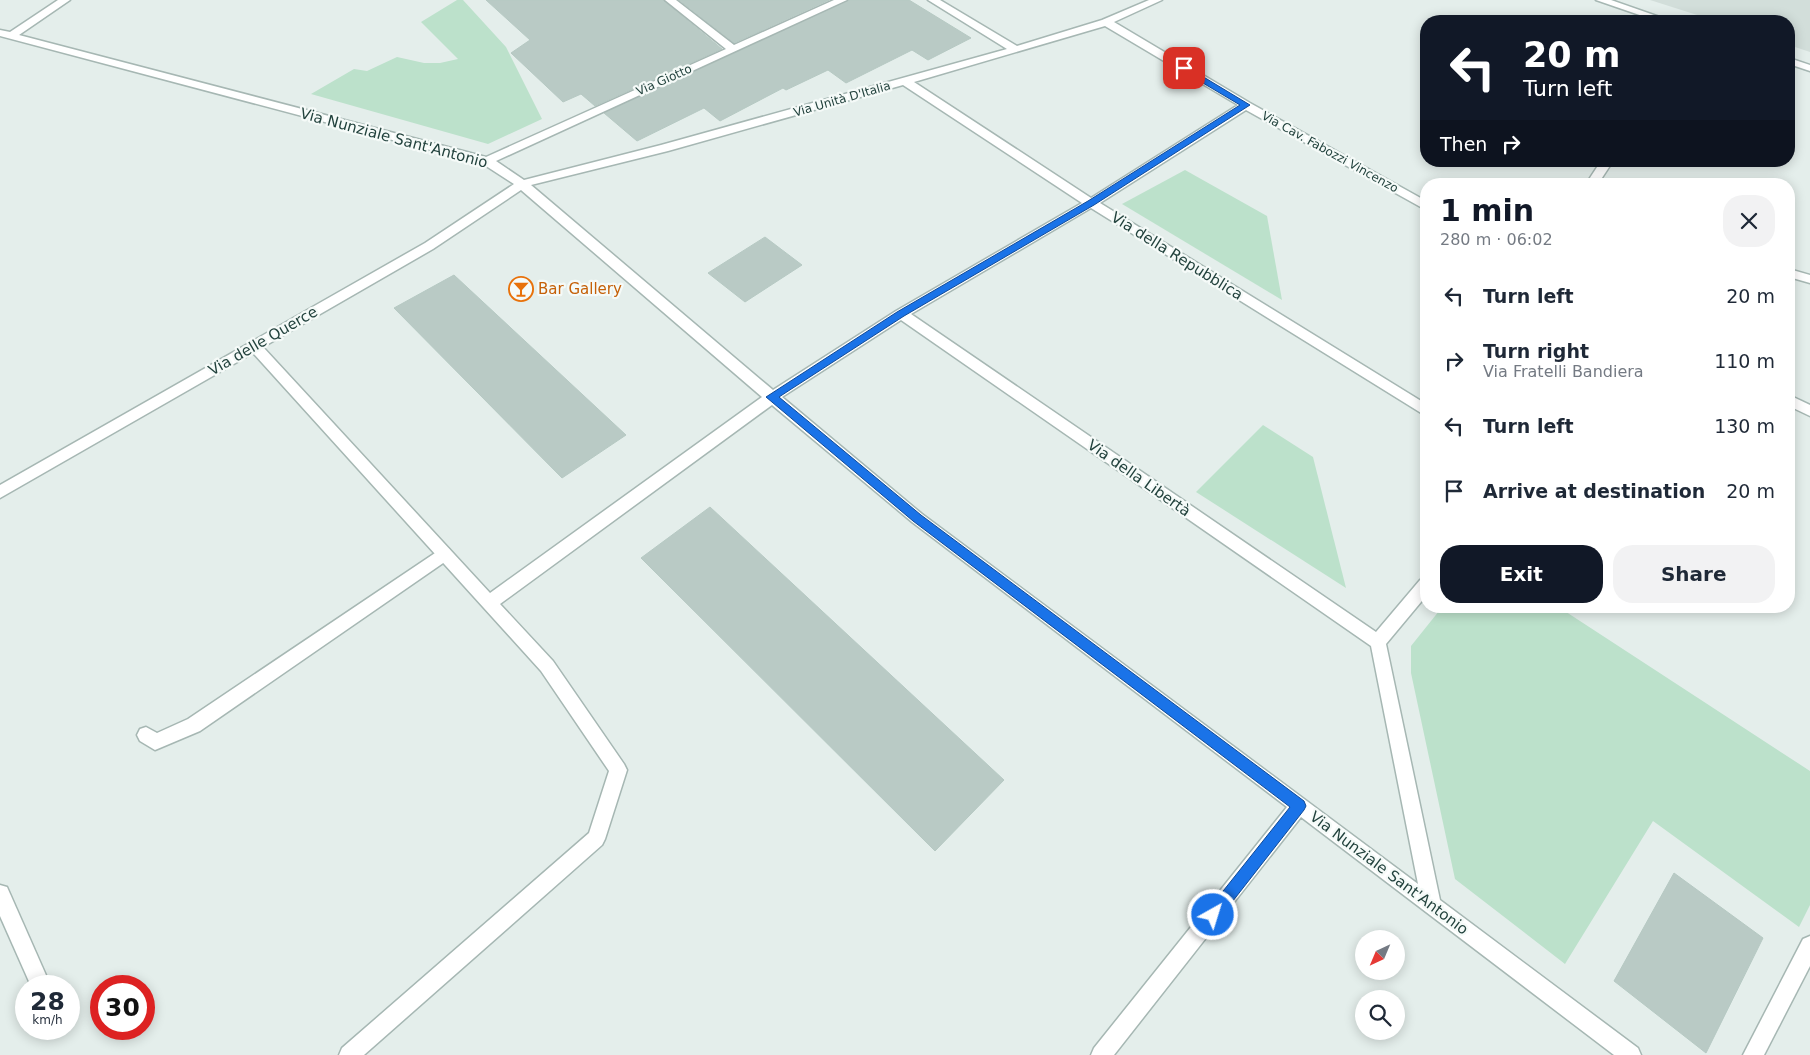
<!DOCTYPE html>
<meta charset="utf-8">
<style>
:root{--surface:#fff;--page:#f2f2f3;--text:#1f2937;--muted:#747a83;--accent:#111827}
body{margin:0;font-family:"DejaVu Sans",sans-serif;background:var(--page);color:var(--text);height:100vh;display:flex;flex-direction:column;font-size:19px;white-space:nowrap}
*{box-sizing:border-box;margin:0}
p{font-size:16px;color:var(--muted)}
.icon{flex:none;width:28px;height:28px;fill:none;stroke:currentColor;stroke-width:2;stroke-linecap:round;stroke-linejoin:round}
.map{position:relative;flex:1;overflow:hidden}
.panel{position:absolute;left:1420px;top:178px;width:375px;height:435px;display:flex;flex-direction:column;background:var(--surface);border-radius:20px;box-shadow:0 2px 12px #0003}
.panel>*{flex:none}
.banner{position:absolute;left:1420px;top:15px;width:375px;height:152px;border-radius:20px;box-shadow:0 2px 12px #0003;background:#111827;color:#fff;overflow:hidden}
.needle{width:32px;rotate:224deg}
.fabs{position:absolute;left:1355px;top:930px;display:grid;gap:10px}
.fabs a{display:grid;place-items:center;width:50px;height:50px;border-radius:50%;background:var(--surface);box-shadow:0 2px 12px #0003;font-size:25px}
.speed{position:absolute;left:15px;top:975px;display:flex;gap:10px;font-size:25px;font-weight:700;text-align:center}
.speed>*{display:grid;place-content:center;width:65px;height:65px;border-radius:50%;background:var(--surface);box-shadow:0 2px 12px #0003;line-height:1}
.speed small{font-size:12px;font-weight:400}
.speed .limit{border:8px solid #d22;background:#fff;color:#111}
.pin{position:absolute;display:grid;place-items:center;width:42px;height:42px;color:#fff;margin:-21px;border-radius:10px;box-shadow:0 2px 8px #0006}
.me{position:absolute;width:55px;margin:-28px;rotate:39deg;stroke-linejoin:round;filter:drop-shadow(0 0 4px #0008)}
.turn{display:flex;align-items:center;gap:18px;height:105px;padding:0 20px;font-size:22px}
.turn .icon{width:65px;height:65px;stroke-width:2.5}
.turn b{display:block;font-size:35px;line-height:42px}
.then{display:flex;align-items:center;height:48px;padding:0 20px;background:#0003;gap:10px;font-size:19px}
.round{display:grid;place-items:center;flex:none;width:52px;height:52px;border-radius:20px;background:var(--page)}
.summary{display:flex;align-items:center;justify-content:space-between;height:85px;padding:0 20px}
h1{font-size:30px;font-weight:600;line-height:38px;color:var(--accent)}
.cta{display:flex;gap:10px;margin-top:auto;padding:10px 20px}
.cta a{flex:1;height:58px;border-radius:20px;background:var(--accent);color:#fff;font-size:20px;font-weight:600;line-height:58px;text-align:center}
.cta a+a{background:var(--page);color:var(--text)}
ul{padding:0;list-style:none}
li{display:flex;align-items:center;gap:15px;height:65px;padding:0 20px}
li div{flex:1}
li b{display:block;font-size:19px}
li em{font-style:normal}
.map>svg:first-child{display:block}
.built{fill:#d2deda}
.green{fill:#bce1cb}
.building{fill:#b9cac5;stroke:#b6c9c3}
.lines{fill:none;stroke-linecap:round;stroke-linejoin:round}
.lane-casing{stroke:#a6b7b3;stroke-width:3}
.street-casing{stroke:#a6b7b3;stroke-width:3}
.lane{fill:#fff;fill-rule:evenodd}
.street{fill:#fff;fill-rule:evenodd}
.route{fill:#1a73e8;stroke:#114b97}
.labels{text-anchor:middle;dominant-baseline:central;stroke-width:4.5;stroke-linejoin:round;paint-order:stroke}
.far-street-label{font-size:12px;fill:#22423d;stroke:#f5faf8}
.street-label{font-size:15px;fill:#22423d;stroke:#f5faf8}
.food-label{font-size:15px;fill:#c56008;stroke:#f5faf8;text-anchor:start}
</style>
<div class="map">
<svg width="1810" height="1055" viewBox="0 0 1810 1055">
<rect width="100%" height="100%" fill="#e4eeeb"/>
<polygon class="built" points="1650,0 1810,0 1810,52 1789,45 1789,21 1716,21"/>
<g class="green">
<polygon points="457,0 463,0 506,47 542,119 488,144 311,94 354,69 367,71 397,57 424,63 440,63 458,59 421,22"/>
<polygon points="1185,170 1267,216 1282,300 1122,204"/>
<polygon points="1263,425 1313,457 1346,588 1196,492"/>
<polygon points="1443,606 1557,606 1810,771 1810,905 1799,927 1653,821 1565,964 1455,879 1411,673 1411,646"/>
</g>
<g class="building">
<polygon points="486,0 663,0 722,49 595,106 581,94 563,102 511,53 530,40"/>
<polygon points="679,0 829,0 734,43"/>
<polygon points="849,0 909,0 971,38 928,60 912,50 846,83 828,70 786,90 783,88 720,121 704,108 637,141 604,113"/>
<polygon points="765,237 802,265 745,302 708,273"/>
<polygon points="454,275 626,435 562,478 394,308"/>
<polygon points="710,507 1004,780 935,851 641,558"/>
<polygon points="1674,873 1763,938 1706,1053 1614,981"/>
</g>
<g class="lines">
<defs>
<polygon id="lane" points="444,547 449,549 452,554 449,559 200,731 155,750 140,741 137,735 140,729 146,727 157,733 188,719"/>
<g id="street">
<path d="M58,0H70L19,35L486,157L726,49L665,0H676L734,45L834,0H847L496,161L524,180L661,145L1007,49L928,0H940L1017,46L1102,20L1149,0H1162L1114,22L1250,103L1426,201V210L1246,110L1100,203L1426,404V416L1091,208L911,314L1376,632L1420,580L1426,578V596L1386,644L1440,900L1638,1048L1641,1055H1614L1301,817L1114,1055H1091L1094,1048L1287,807L912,522L772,405L500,604L553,661L624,764L627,770L605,839L602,845L364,1055H339L342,1048L589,833L609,771L541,671L253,353L0,498V485L425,243L514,184L483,164L0,36V30L10,32ZM1105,26L1238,105L1091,198L914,82ZM903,85L1082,203L896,311L773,390L531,185L668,151ZM521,190L762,397L490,593L263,347L433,249ZM901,320L1371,646L1418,884L922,514L782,397Z"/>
<polygon points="1596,0 1611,0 1671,21 1657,21"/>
<polygon points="1789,58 1810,65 1810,71 1789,64"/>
<polygon points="1601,161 1613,161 1598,184 1586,184"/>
<polygon points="1789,269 1810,275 1810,283 1789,277"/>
<polygon points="1789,395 1810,405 1810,416 1789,406"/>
<polygon points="0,885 7,887 45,973 48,980 45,986 31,986 0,916"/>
<polygon points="1810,936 1810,966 1764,1055 1743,1055 1803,939"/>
</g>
</defs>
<use href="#lane" class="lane-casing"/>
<use href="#street" class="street-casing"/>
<use href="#lane" class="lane"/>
<use href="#street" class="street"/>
</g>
<polygon class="route" points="1181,67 1187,67 1250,105 1094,205 904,316 779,397 921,515 1304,801 1306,806 1304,810 1218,920 1213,922 1208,920 1205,915 1208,910 1290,807 913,521 766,397 897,312 1088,201 1240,105 1181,70"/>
<defs>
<symbol id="bar-ring" viewBox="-11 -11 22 22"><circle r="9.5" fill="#f5faf8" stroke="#e8710a" stroke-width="1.5"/><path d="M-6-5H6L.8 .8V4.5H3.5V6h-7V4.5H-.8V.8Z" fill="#e8710a"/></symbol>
</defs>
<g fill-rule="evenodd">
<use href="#bar-ring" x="507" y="275" width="28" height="28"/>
</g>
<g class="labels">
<g class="far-street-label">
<text transform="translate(664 80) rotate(-24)">Via Giotto</text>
<text transform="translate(842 99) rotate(-16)">Via Unità D'Italia</text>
<text transform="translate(1330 152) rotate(29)">Via Cav. Fabozzi Vincenzo</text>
</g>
<g class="street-label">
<text transform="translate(394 138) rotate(15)">Via Nunziale Sant'Antonio</text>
<text transform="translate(1177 256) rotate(32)">Via della Repubblica</text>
<text transform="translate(263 341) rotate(-30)">Via delle Querce</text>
<text transform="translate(1139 478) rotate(35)">Via della Libertà</text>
<text transform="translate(1389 873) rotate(37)">Via Nunziale Sant'Antonio</text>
</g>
<g class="food-label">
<text x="538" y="289">Bar Gallery</text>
</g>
</g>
</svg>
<div class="fabs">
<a><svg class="needle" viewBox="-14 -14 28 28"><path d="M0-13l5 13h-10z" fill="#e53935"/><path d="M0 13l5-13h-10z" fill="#747a83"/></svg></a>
<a><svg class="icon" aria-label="search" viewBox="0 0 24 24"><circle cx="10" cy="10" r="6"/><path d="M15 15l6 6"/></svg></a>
</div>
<div class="speed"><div>28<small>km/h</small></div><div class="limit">30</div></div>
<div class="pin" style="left:1184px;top:68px;background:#d93025"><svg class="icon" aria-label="arrive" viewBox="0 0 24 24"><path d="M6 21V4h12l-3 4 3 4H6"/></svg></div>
<svg class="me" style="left:1213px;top:915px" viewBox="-20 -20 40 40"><circle r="17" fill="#1a73e8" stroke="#fff" stroke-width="3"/><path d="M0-11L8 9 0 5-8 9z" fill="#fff"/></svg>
<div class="banner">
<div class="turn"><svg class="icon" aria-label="left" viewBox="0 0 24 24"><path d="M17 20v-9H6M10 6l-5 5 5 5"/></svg><div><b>20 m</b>Turn left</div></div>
<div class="then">Then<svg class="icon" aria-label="right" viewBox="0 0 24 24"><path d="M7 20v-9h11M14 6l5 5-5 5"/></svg></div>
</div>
<section class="panel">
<div class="summary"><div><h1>1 min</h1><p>280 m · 06:02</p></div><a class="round"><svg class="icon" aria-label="close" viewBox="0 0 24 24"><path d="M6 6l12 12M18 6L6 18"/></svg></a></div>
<ul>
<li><svg class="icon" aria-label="left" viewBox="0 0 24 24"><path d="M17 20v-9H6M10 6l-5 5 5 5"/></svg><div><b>Turn left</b></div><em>20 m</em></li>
<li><svg class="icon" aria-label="right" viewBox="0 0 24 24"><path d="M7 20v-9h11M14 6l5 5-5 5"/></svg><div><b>Turn right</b><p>Via Fratelli Bandiera</p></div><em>110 m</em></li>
<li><svg class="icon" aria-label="left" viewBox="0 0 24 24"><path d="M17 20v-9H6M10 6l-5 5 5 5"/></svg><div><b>Turn left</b></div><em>130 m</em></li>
<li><svg class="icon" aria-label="arrive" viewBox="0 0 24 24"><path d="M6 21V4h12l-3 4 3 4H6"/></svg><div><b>Arrive at destination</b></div><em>20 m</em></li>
</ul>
<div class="cta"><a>Exit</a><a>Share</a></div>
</section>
</div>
